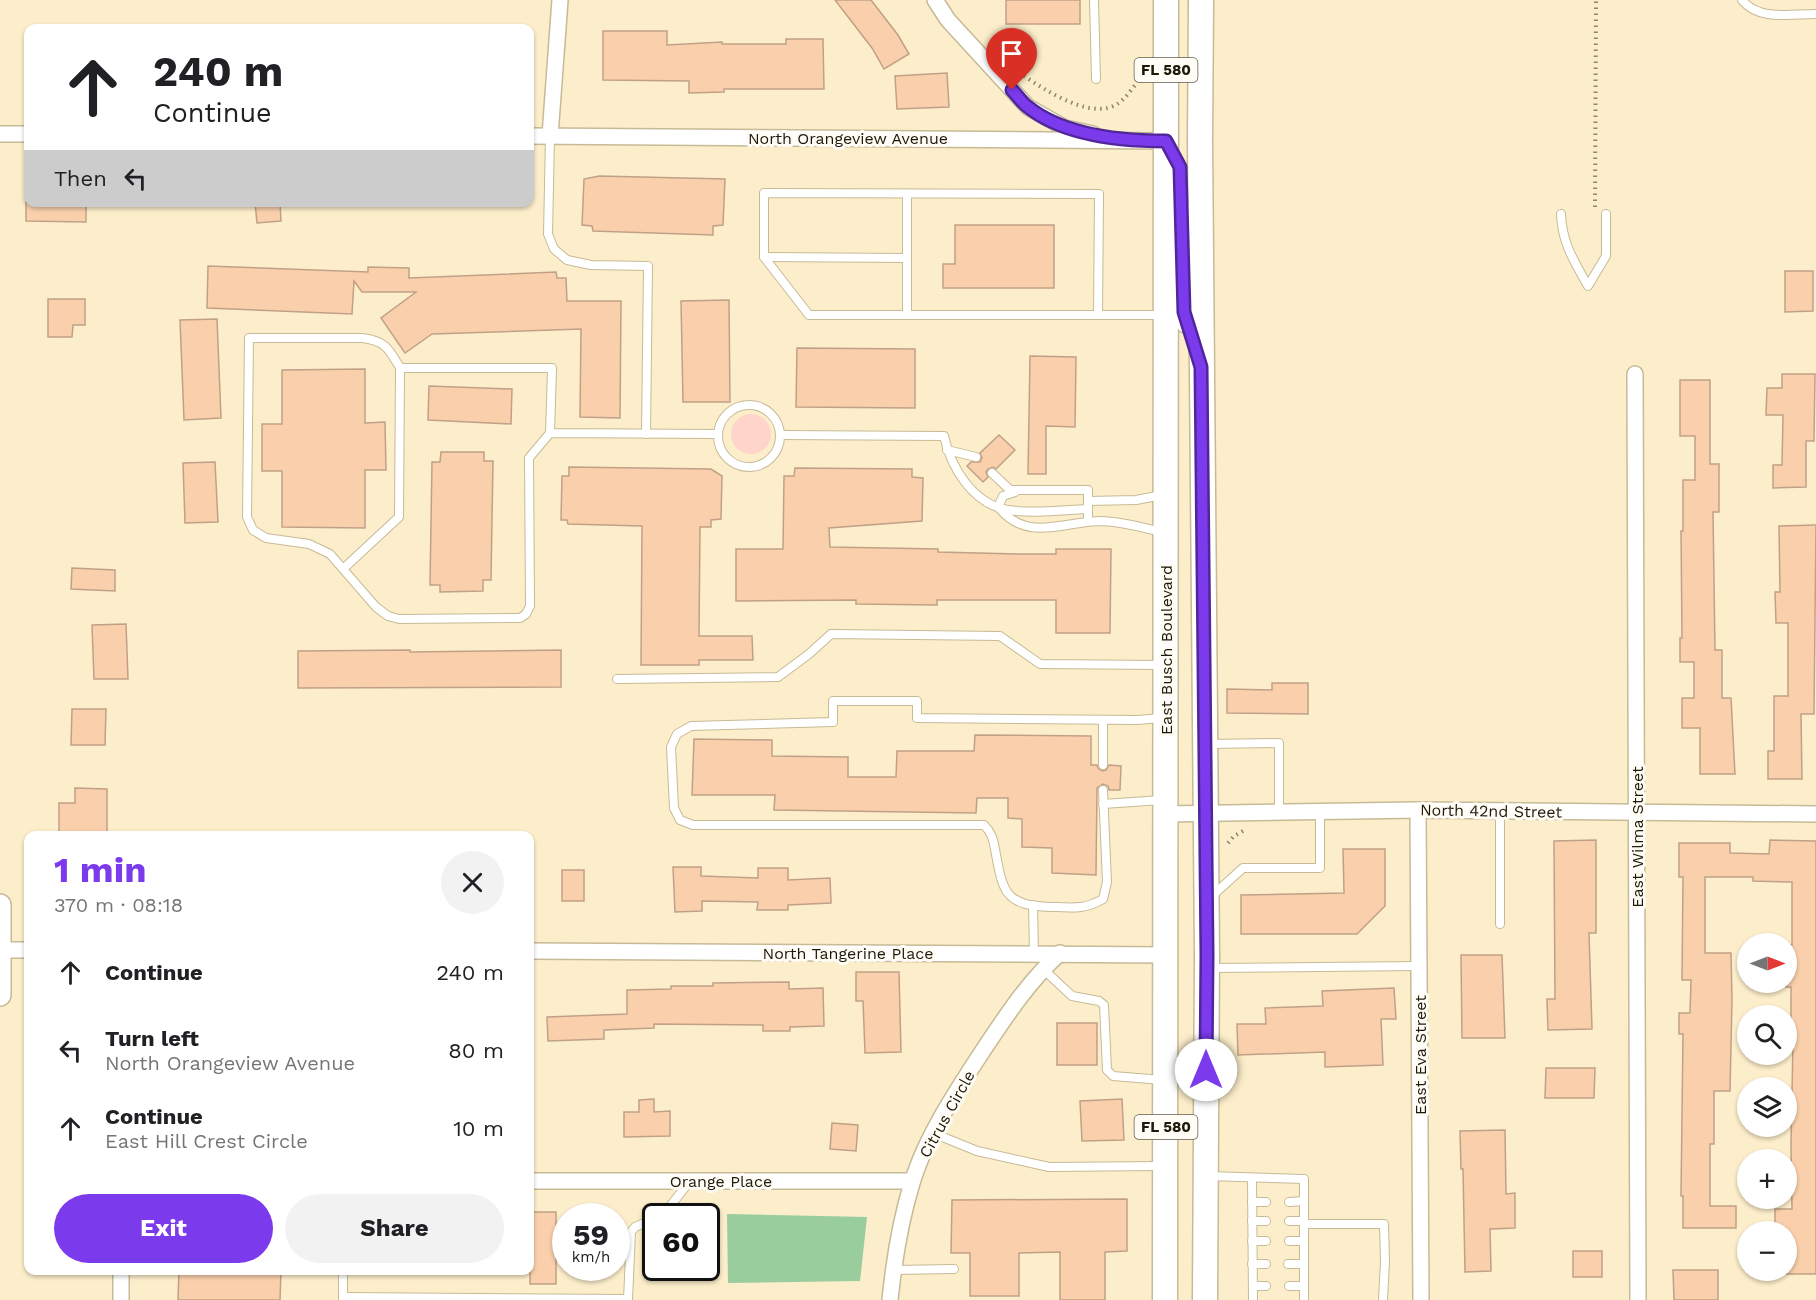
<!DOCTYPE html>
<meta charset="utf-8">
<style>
:root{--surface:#fff;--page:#f2f2f2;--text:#202124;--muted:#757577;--accent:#7c3aed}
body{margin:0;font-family:"Work Sans",sans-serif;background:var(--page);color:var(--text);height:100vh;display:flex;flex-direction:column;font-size:22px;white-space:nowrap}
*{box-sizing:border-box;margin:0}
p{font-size:20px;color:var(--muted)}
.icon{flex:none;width:33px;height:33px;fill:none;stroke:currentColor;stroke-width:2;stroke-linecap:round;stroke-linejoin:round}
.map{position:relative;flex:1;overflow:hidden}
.sheet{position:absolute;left:24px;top:831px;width:510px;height:444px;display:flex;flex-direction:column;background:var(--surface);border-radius:12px;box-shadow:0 2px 4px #0004}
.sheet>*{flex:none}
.guide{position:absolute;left:24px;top:24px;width:510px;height:183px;border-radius:12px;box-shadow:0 2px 4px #0004;background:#fff;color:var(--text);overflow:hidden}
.needle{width:39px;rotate:90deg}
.fabs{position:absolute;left:1737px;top:933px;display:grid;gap:12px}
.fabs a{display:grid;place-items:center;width:60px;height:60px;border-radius:50%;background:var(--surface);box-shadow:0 2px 4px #0004;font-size:30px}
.speed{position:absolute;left:552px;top:1203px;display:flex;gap:12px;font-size:30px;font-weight:700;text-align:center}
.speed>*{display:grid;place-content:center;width:78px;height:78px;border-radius:50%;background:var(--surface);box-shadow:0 2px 4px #0004;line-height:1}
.speed small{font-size:15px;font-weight:400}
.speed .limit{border:3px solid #111;border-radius:9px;background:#fff;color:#111}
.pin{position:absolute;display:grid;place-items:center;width:51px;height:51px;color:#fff;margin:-62px -26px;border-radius:50% 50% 50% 0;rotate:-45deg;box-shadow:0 0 6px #0007}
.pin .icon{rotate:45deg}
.me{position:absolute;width:66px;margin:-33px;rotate:0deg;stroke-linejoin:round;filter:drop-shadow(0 0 4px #0008)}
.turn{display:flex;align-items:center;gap:21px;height:126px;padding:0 30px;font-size:27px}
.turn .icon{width:78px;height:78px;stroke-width:2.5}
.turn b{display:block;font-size:42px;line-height:51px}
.then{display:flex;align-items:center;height:57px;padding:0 30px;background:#0003;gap:12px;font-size:22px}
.round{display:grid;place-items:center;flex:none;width:63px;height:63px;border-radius:32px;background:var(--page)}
.headline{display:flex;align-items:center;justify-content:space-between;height:102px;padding:0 30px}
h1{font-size:36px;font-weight:700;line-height:45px;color:var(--accent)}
.cta{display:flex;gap:12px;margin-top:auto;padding:12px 30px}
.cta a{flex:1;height:69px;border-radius:36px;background:var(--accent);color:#fff;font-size:24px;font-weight:700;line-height:69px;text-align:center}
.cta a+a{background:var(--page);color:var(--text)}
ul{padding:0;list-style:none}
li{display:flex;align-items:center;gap:18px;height:78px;padding:0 30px}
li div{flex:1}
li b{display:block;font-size:22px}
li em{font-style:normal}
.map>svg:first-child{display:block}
.green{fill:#ffd5cb}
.water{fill:#99cd9e}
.building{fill:#facfab;stroke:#c0a188;stroke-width:1.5}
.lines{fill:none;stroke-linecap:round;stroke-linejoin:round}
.lane-casing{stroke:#c7ba96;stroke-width:10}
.street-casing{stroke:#c7ba96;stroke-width:18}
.secondary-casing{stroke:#c7ba96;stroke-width:24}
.primary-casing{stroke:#c7ba96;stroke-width:27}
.path{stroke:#8e856c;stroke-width:4;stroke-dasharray:1.5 4.5;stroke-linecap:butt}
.lane{stroke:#fff;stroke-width:8}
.street{stroke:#fff;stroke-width:15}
.secondary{stroke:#fff;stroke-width:21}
.primary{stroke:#fff;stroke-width:24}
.route-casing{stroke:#51269a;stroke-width:15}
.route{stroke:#7c3aed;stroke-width:10}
.labels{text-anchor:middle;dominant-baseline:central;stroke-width:6;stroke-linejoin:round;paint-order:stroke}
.shield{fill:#fffcf5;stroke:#615d51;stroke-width:1.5}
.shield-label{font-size:15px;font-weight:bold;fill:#1d190b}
.street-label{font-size:16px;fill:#1d190b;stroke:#fffcf5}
</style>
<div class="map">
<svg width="1816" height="1300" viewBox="0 0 1816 1300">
<rect width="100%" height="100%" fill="#fceeca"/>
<circle class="green" cx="751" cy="434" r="20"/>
<polygon class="water" points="727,1214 867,1217 860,1281 728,1283"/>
<g class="building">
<polygon points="835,0 871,0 898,35 909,54 884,69 872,48"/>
<rect x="1006" y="0" width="74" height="24"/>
<polygon points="603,31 667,31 667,45 722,42 722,44 786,44 786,39 823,39 824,89 724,89 724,92 689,93 689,81 603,80"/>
<polygon points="947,73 949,107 897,109 895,76"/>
<polygon points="599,176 725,179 723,225 713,226 713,235 593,231 592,226 582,225 584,179"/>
<polygon points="26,202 86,202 86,222 26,221"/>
<polygon points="255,202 280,202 281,221 257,223"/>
<polygon points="955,225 1054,225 1054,288 943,288 943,264 955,264"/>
<polygon points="208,266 368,272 368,267 409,268 409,278 556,272 557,278 566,278 567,301 621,301 620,418 580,417 581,329 432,334 405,353 381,318 416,292 362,292 354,281 352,314 207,308"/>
<polygon points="1785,271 1813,271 1813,311 1785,312"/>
<polygon points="48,299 85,299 85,325 73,325 72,337 48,337"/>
<polygon points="729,300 730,402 683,402 681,301"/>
<polygon points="217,319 221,418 184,420 180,320"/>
<polygon points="797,348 915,349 915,408 796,407"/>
<polygon points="1030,356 1076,357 1075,427 1046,426 1046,474 1028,474"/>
<polygon points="365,369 365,423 385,422 386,470 365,470 365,528 282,527 282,471 262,471 262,424 282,424 282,370"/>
<polygon points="1782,374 1815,374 1814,441 1806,441 1806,487 1773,488 1773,465 1782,465 1783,415 1766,415 1767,388 1782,388"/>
<polygon points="1680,380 1710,380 1710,464 1719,464 1719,512 1713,512 1715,650 1722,650 1722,698 1731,698 1735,774 1700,774 1700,728 1682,728 1682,698 1694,698 1694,662 1680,662 1680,638 1682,638 1681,531 1683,531 1683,480 1695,480 1695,436 1680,436"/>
<polygon points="429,386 512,389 511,424 428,420"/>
<polygon points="999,435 1015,450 996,469 993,467 988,469 986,472 988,477 983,482 967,466 971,462 980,462 982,458 980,453"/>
<polygon points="441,452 484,452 484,461 493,461 491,580 483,580 483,591 440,592 440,585 430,585 432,462 440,462"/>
<polygon points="215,462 218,522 185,523 183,463"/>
<polygon points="569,467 711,469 722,476 721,519 711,520 711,527 700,527 699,636 752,636 753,660 699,660 699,665 641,665 642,526 568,524 567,520 561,520 562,476 569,476"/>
<polygon points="795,468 912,469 912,477 923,478 922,521 829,528 830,547 938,549 938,552 1020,554 1056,554 1056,549 1111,549 1110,633 1056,633 1056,600 937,600 937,605 856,604 856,600 736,601 736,549 783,549 784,476 794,476"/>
<polygon points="1816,525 1814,714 1801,714 1802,779 1768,779 1768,751 1774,751 1774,696 1788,696 1788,623 1776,623 1775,592 1780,592 1779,526"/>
<polygon points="72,568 115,570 115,591 71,589"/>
<polygon points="126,624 128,679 94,679 92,625"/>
<polygon points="410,650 410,652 561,650 561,687 298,688 298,651"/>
<polygon points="1272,683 1308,683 1308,714 1227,713 1227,689 1272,690"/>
<polygon points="72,709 106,709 105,745 71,745"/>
<polygon points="975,735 1091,736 1091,765 1097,765 1098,768 1102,771 1106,770 1109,765 1121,766 1120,790 1109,790 1108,786 1103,784 1097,788 1096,875 1052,873 1052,848 1022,847 1022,819 1008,818 1008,798 977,798 976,813 774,810 775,795 692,795 694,739 772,740 772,756 848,757 848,777 896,777 897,751 974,751"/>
<polygon points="75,788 107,789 107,832 59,832 59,803 75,803"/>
<polygon points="1596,840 1596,933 1589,933 1592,1029 1548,1030 1547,999 1555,999 1554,841"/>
<polygon points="1770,840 1816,841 1816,1274 1786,1274 1786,1232 1775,1232 1775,1209 1792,1209 1791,1145 1793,1040 1791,1040 1791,987 1786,987 1786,945 1792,945 1792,882 1753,881 1753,877 1705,877 1705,953 1731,953 1732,1000 1730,1091 1714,1091 1714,1144 1710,1144 1710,1206 1736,1206 1736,1228 1683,1228 1683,1196 1681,1196 1683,1034 1679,1034 1679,1013 1690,1013 1691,980 1682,980 1683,877 1679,877 1679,843 1730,843 1730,853 1769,854"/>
<polygon points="1343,849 1385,849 1385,906 1357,934 1241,934 1241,895 1344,893"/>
<polygon points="673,867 701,867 701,876 758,878 758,868 788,868 788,880 830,878 831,903 788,905 788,910 757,910 758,902 702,901 702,911 675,912"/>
<rect x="562" y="870" width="22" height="31"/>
<polygon points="1461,955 1502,955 1505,1038 1462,1038"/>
<polygon points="856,972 899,972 901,1052 865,1053 863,1001 856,1001"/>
<polygon points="789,982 789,989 823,988 824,1026 790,1027 790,1031 763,1031 763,1025 654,1024 654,1028 604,1030 604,1039 548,1041 547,1017 627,1014 627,990 671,989 671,986 713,986 713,983"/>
<polygon points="1394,988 1396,1019 1381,1019 1383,1065 1325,1067 1325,1052 1238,1055 1237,1024 1266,1024 1265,1008 1323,1006 1322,991"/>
<rect x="1057" y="1023" width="40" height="42"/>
<polygon points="1546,1068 1595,1068 1594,1098 1545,1098"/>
<polygon points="654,1099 654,1112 670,1111 670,1136 624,1137 624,1112 639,1112 639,1100"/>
<polygon points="1122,1099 1124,1140 1082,1141 1080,1101"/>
<polygon points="832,1123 858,1125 856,1151 830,1149"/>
<polygon points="1505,1130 1506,1194 1515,1193 1515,1228 1490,1229 1491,1271 1465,1272 1463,1169 1461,1169 1460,1131"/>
<polygon points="1127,1199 1127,1251 1105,1252 1105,1300 1060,1300 1060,1252 1019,1253 1019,1296 970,1296 970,1253 951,1253 952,1200"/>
<rect x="530" y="1212" width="26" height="72"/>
<rect x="1573" y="1251" width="29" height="26"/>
<polygon points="179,1270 281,1270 280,1300 178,1300"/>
<polygon points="1673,1270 1718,1270 1718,1300 1674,1300"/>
</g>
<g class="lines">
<defs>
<g id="lane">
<polyline points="1094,0 1096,79"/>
<path d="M1742,0C1759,21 1790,14 1816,14"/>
<polyline points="550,136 548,234 554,249 567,260 591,265 648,266 646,434"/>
<path d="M1561,214C1562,243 1574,261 1588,286L1606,256V214"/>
<polyline points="764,257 907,258"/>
<polyline points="907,315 907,194"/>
<polyline points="1098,315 809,315 764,257 764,193 1099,194 1098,315 1162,315"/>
<circle cx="749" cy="436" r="31"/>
<path d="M550,433L529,458L530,606L526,614L520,618L399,619L388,616L376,607L330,554L309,544L266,538L253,530L247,517L249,338H362C386,341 389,349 400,368H552L550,433L717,434"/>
<path d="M780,435L944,436C951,468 973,504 1008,510C1033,514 1062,510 1088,509"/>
<polyline points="947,450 976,457"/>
<polyline points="992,473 1010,490 1088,490 1088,521"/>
<polyline points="1088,501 1136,500 1162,495"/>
<polyline points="998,507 1003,496 1015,492"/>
<path d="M999,508C1028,543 1064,521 1102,521C1122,522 1142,527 1161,532"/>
<polyline points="343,569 399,517 400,368"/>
<polyline points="617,679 778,677 809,654 831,634 1000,636 1040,664 1162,665"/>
<polyline points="1103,720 1103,765"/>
<polyline points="1209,744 1279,743 1279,811"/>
<path d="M1103,790L1107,882L1103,899C1086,909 1074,908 1054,907C1005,906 1003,894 995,849C993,839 992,833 984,825H693L680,820L674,808L671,747L677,734L691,726L833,722V701H917V718L1137,720L1162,718"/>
<polyline points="1103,804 1162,800"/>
<polyline points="1212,896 1243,868 1320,868 1320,811"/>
<polyline points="1033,905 1034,953"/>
<polyline points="1500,924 1500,811"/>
<polyline points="1210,968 1419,966"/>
<polyline points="1043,969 1072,996 1099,1001 1104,1005 1107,1070 1113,1076 1162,1080"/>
<polyline points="933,1133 977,1151 1049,1167 1161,1166"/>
<polyline points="1207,1176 1304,1179 1304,1300"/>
<polyline points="1252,1178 1253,1300"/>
<polyline points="1252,1202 1266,1202"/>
<polyline points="1289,1202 1304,1201"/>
<polyline points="658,1216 668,1209 689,1182"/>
<polyline points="1252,1221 1266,1221"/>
<polyline points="1289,1221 1304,1221"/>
<polyline points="1304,1224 1384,1224 1385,1261 1383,1300"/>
<polyline points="1252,1241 1266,1241"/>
<polyline points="1289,1241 1304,1241"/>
<polyline points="1252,1264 1266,1264"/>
<polyline points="1288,1264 1304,1264"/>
<polyline points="893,1270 954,1269"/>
<polyline points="1253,1286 1266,1286"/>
<polyline points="1289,1286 1304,1286"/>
<polyline points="343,1297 628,1299"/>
<polyline points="343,1300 343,1270"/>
<polyline points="628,1300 631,1232 635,1227 656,1218"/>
</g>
<g id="street">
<polyline points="935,0 948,20 1028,107 1065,128 1093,134"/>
<polyline points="0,134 28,134"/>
<polyline points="530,136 1166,141"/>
<polyline points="550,136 560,0"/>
<polyline points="1635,374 1638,1300"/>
<polyline points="1418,810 1421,1300"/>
<polyline points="1166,814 1418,810 1816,814"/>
<polyline points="0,950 28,950"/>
<polyline points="530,951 1166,955"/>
<polyline points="530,1181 912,1181"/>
<polyline points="121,1300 121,1270"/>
<path d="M890,1300C894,1260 900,1222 912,1183C926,1136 959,1087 986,1046C1008,1013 1030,980 1060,953"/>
</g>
<polyline id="secondary" points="0,905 0,995"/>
<g id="primary">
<polyline points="1201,0 1200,141 1207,955 1205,1300"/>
<polyline points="1182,216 1184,312 1187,321"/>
<polyline points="1165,1300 1166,0"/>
</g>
</defs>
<use href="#lane" class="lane-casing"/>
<use href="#street" class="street-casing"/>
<use href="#secondary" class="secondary-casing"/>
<use href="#primary" class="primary-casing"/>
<g class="path">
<path d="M1024,76C1045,90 1085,116 1111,107C1122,103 1128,94 1135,85"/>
<polyline points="1595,207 1596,0"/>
<polyline points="1228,843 1234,836 1245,830"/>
</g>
<use href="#lane" class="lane"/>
<use href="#street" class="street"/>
<use href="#secondary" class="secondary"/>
<use href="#primary" class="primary"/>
</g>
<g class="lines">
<defs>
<path id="route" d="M1012,90C1017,95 1022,103 1028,107C1064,136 1121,141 1166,141L1180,167L1184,312L1201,367L1207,955L1206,1070"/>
</defs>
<use href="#route" class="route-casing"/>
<use href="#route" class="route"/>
</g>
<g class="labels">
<g class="shield">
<rect x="1134.5" y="58" width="63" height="24" rx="4.5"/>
<rect x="1134.5" y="1115" width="63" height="24" rx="4.5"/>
</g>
<g class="shield-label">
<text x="1166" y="70">FL 580</text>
<text x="1166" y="1127">FL 580</text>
</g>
<g class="street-label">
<text x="848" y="138">North Orangeview Avenue</text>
<text transform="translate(1166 650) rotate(-90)">East Busch Boulevard</text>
<text transform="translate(1491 811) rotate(1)">North 42nd Street</text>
<text transform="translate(1637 837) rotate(-90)">East Wilma Street</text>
<text x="848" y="953">North Tangerine Place</text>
<text transform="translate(1420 1055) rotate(-90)">East Eva Street</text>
<text transform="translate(947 1114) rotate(-61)">Citrus Circle</text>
<text x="721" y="1181">Orange Place</text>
</g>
</g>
</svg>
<div class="fabs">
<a><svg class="needle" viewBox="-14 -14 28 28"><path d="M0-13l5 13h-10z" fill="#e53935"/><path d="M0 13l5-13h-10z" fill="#757577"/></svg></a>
<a><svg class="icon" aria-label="search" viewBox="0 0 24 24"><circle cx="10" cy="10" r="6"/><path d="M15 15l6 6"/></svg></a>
<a><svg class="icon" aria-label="layers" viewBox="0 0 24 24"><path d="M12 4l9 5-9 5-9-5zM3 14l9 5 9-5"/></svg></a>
<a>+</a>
<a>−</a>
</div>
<div class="speed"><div>59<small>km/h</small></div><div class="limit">60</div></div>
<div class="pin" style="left:1012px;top:90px;background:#d93025"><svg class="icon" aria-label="arrive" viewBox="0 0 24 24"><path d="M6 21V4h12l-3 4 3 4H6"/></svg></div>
<svg class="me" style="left:1206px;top:1070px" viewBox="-20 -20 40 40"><circle r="19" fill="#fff"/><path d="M0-13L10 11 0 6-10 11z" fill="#7c3aed"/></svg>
<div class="guide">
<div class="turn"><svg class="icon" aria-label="ahead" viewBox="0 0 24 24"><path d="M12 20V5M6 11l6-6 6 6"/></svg><div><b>240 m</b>Continue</div></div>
<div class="then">Then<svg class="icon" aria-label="left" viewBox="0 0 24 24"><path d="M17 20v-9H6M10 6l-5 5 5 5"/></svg></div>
</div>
<section class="sheet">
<div class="headline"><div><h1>1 min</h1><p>370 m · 08:18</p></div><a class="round"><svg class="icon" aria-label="close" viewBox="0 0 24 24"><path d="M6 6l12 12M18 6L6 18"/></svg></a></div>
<ul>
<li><svg class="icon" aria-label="ahead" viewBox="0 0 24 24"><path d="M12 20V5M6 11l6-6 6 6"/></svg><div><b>Continue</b></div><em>240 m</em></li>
<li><svg class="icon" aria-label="left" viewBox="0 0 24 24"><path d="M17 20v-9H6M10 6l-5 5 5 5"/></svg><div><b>Turn left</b><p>North Orangeview Avenue</p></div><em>80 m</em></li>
<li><svg class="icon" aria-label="ahead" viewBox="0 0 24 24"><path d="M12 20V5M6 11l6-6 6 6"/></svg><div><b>Continue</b><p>East Hill Crest Circle</p></div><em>10 m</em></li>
</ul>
<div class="cta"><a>Exit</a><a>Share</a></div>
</section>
</div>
